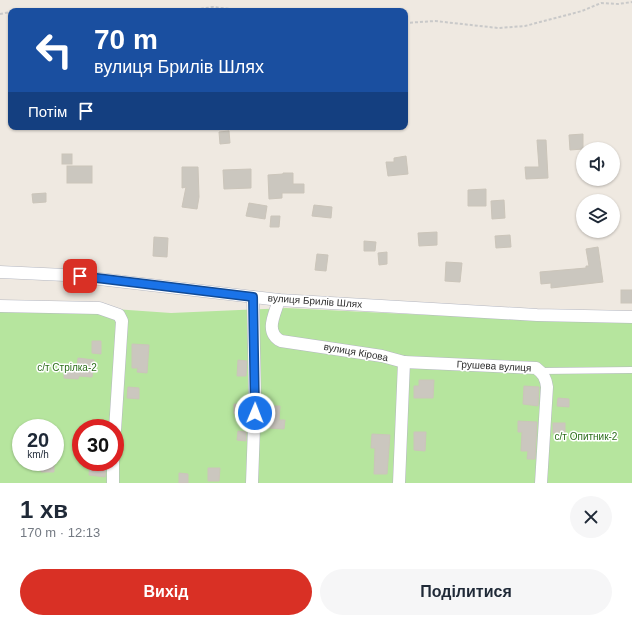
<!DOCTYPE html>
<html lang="uk">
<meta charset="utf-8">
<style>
:root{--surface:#fff;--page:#f6f6f7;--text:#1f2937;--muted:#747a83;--accent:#d93025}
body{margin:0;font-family:Arial,sans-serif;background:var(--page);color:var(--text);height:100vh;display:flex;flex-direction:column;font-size:15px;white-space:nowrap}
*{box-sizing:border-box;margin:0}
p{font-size:13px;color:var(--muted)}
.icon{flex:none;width:22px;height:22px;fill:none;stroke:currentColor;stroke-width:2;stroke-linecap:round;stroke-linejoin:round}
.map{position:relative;height:483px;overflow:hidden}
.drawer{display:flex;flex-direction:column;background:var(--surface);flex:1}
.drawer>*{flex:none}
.guide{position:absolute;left:8px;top:8px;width:400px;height:122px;border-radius:8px;box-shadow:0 1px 3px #0004;background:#1a4fa0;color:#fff;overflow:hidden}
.tools{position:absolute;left:576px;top:142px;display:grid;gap:8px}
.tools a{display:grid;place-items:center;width:44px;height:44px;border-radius:50%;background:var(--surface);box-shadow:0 1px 3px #0004;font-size:20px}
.speed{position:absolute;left:12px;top:419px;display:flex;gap:8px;font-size:20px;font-weight:700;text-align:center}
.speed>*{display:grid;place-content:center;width:52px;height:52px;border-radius:50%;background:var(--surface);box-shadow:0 1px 3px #0004;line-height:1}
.speed small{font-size:10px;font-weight:400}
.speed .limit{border:6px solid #d22;background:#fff;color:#111}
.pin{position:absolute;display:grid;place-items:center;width:34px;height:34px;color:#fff;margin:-17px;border-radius:8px;box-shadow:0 2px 6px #0006}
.me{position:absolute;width:44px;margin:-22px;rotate:1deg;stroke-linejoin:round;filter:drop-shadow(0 0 3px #0008)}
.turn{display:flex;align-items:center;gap:14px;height:84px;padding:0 20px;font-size:18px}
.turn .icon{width:52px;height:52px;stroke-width:2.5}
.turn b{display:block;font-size:28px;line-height:34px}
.then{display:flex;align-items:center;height:38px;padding:0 20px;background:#0003;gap:8px;font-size:15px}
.round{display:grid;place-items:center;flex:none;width:42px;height:42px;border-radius:21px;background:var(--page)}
.head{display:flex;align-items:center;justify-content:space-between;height:68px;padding:0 20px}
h1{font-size:24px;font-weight:700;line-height:30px}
.cta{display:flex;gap:8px;margin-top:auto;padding:8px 20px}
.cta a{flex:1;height:46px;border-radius:24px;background:var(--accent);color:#fff;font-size:16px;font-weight:700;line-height:46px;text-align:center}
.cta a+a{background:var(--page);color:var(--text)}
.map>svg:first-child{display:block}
.green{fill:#b6e59e;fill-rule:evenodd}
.building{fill:#cbc7bf;stroke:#cbc5ba}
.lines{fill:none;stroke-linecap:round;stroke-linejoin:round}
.service-casing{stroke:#b4b7c1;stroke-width:7}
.minor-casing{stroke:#b4b7c1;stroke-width:13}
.path{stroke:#c9c9c9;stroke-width:2;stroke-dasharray:3 2;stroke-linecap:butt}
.service{stroke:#fff;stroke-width:6}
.minor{stroke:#fff;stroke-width:12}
.route-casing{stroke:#114b97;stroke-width:10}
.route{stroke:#1a73e8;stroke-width:7}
.labels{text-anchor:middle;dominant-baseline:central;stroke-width:3;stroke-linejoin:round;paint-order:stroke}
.street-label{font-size:10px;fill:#2e2e2e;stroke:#fff}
.park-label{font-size:10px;fill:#2c6e1b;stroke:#fff}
</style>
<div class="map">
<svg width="632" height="483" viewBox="0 0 632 483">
<rect width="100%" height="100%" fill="#efe9e1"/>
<path class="green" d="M0,301L171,313L286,308L406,314L632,322V483H0ZM21,428H55V462H21ZM81,428H115V462H81Z"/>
<g class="building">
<polygon points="229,131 230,143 220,144 219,132"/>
<polygon points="583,134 583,149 570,150 569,135"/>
<polygon points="537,140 546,140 548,178 526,179 525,167 539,167"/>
<rect x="62" y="154" width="10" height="10"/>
<polygon points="406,156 408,174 388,176 386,162 394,162 394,158"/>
<rect x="67" y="166" width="25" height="17"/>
<polygon points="182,167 198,167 199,197 197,209 182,207 186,187 182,188"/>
<polygon points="251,169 251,188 224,189 223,170"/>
<polygon points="283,173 293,173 293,184 304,184 304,193 282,193 282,198 269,199 268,175 283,174"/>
<polygon points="486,189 486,206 468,206 468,190"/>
<polygon points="46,193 46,202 33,203 32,194"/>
<polygon points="504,200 505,218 492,219 491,201"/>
<polygon points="249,203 267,206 265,219 246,216"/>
<polygon points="314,205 332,207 331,218 312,216"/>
<polygon points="271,216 280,216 279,227 270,227"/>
<polygon points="437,232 437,245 419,246 418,233"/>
<polygon points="510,235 511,247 496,248 495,236"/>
<polygon points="154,237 168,238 167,257 153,256"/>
<polygon points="364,241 376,242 375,251 364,251"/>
<polygon points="598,247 603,282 551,288 551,283 541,284 540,272 586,268 586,266 589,266 586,249"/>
<polygon points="387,252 387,264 379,265 378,253"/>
<polygon points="317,254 328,255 326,271 315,270"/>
<polygon points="446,262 462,263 460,282 445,281"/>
<rect x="621" y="290" width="11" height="13"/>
<polygon points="92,341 101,341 101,354 92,353"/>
<polygon points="132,344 149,345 147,373 137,372 138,368 132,368"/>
<polygon points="78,358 94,360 92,377 79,376 78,379 64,378 64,369 77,370"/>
<polygon points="238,360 247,361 246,376 237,376"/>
<polygon points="419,380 434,380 433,398 414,398 414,386 419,386"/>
<polygon points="524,386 539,387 538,406 523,404"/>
<polygon points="128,387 139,388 139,399 127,398"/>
<polygon points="558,398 569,399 569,407 557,406"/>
<polygon points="234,404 247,405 246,414 234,414"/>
<polygon points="269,406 280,406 279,420 285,420 284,429 268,428"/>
<polygon points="518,421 537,422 535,459 527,459 528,451 521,451 522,432 518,432"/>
<rect x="553" y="423" width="12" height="10"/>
<polygon points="238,431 246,432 246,441 237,440"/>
<polygon points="414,432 426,432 425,451 414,450"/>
<polygon points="372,434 390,435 387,474 374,474 375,448 371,448"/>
<polygon points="42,462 54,462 54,472 41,472"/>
<polygon points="90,462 106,463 105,477 89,475"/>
<polygon points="208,468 220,468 219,481 208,481"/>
<polygon points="179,473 188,474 188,483 179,483"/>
</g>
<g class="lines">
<defs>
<polyline id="service" points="541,371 632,370"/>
<g id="minor">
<polyline points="0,272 65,275 279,300 537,315 632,317"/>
<path d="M279,300C275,314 264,332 281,341L382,356L404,362L399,483"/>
<polyline points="0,306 99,308 119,315 122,321 115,430"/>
<path d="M404,362L536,368C543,373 546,378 547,387L541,483"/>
<polyline points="113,483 113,462"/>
<polyline points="252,483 255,399 253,297"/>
</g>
</defs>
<use href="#service" class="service-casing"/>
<use href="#minor" class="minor-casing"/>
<g class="path">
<polyline points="186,11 213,7 248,11"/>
<polyline points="0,14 11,12"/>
<polyline points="405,23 435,21 498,28 525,26 582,11 601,3 618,4 632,2"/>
</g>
<use href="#service" class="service"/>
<use href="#minor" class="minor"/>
</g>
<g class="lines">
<defs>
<polyline id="route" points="80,276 253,297 255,413"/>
</defs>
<use href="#route" class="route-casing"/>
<use href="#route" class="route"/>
</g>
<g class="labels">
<g class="street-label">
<text transform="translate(315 301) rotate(4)">вулиця Брилів Шлях</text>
<text transform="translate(356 352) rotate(10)">вулиця Кірова</text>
<text transform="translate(494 366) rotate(3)">Грушева вулиця</text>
</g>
<g class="park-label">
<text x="67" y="367">с/т Стрілка-2</text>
<text x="586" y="436">с/т Опитник-2</text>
</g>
</g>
</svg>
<div class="tools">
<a><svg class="icon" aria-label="sound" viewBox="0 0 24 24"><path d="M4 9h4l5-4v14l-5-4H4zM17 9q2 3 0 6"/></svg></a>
<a><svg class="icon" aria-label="layers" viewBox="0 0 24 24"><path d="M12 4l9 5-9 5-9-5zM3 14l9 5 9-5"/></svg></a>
</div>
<div class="speed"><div>20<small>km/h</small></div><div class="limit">30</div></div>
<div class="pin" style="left:80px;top:276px;background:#d93025"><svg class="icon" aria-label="arrive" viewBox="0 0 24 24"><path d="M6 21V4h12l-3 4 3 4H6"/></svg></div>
<svg class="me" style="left:255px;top:413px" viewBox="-20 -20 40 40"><circle r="17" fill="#1a73e8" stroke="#fff" stroke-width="3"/><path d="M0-11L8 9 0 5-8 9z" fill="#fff"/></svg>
<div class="guide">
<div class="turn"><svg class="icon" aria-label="left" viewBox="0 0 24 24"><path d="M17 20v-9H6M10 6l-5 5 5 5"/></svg><div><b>70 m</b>вулиця Брилів Шлях</div></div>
<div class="then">Потім<svg class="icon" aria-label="arrive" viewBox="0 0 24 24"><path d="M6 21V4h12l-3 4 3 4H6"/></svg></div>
</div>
</div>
<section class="drawer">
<div class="head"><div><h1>1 хв</h1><p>170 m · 12:13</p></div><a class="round"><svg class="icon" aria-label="close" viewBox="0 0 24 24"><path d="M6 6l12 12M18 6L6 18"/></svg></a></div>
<div class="cta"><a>Вихід</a><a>Поділитися</a></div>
</section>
